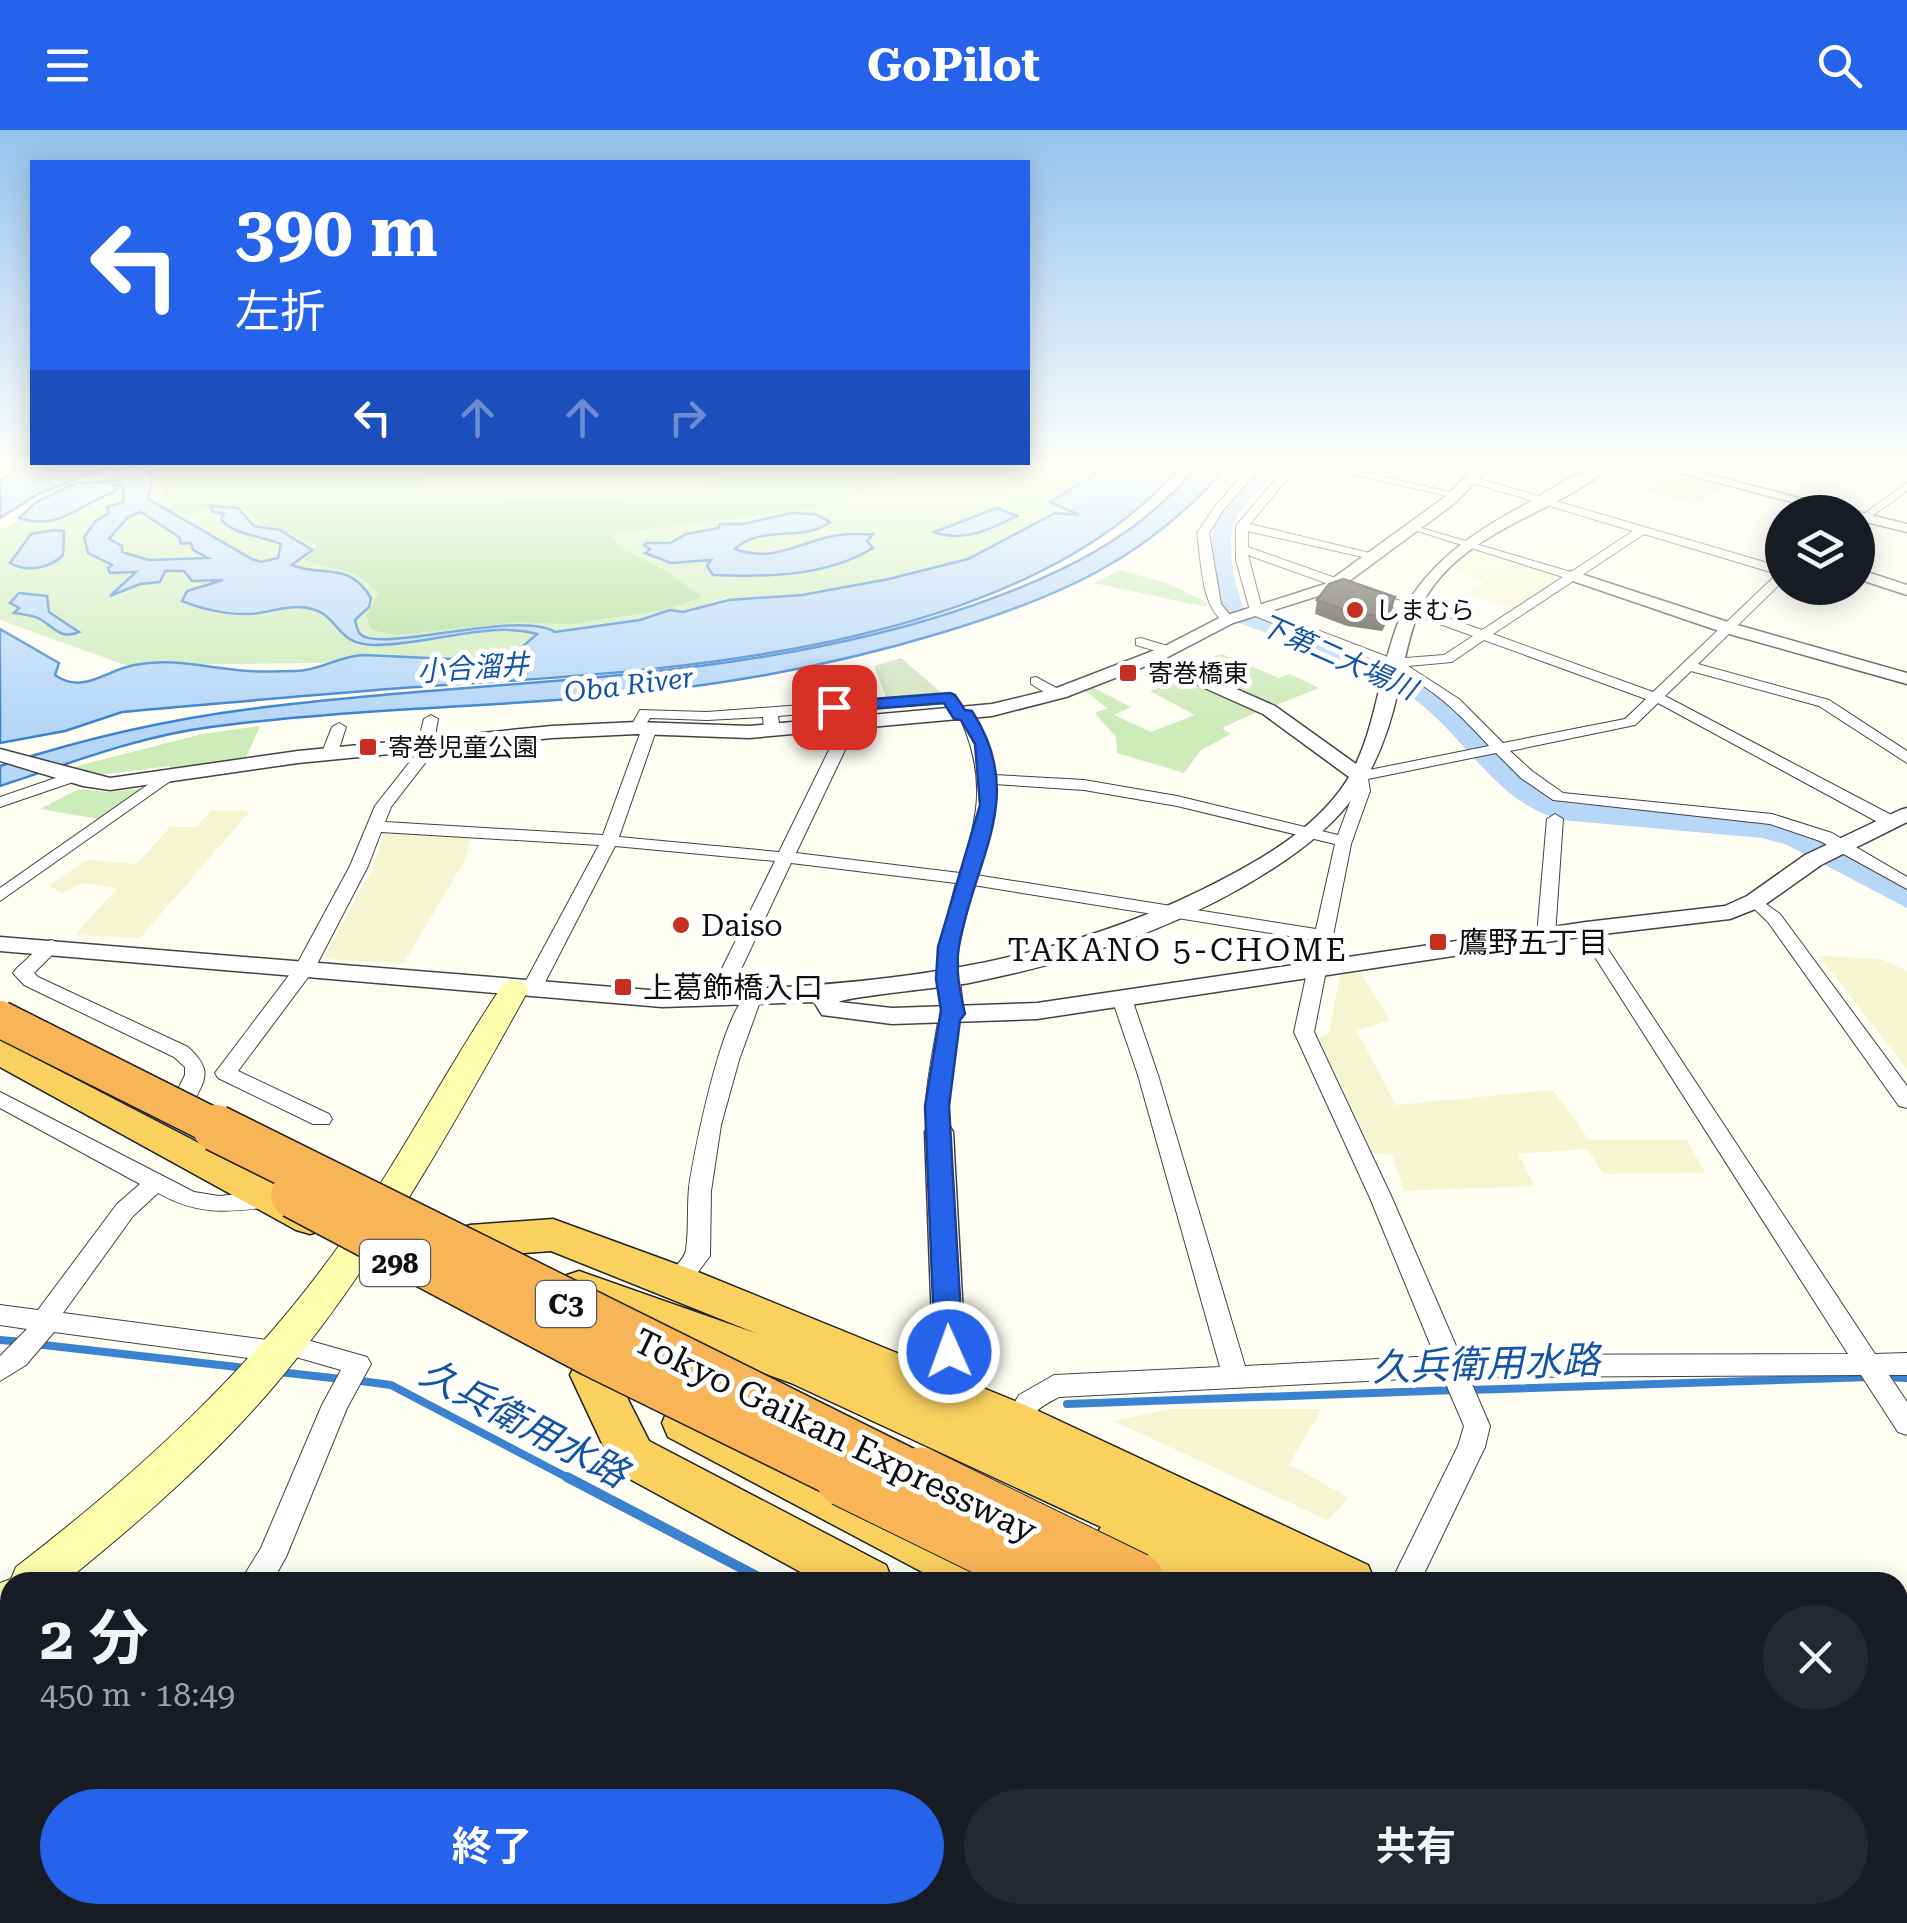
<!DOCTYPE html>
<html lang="ja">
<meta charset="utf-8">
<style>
:root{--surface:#171b24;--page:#242831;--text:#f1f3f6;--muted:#9ea1a6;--accent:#2563eb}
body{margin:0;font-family:"Roboto Serif","Noto Sans JP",serif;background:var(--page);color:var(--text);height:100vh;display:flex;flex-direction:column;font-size:38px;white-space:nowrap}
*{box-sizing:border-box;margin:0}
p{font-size:32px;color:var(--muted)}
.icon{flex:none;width:55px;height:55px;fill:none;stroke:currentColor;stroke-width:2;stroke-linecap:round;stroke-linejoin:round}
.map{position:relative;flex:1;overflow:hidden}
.details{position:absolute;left:0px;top:1442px;width:1908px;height:352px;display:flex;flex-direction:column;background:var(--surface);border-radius:30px 30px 0 0;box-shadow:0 5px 25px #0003}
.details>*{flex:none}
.top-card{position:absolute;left:30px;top:30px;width:1000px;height:305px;border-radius:0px;box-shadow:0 5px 25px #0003;background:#2563eb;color:#fff;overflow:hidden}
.tools{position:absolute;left:1765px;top:365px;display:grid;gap:20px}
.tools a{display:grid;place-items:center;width:110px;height:110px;border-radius:50%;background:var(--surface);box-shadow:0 5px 25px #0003;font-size:50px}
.pin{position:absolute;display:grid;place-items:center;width:85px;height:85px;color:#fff;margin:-42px;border-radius:20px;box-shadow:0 5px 15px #0006}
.me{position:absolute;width:110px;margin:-55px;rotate:358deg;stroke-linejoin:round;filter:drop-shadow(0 0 8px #0008)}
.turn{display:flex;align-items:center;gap:35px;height:210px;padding:0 40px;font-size:45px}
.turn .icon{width:130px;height:130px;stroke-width:2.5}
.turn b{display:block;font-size:70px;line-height:85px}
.lanes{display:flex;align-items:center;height:95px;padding:0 40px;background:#0003;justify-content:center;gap:50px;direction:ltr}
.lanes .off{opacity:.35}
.round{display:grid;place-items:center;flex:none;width:105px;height:105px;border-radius:52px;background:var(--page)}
.summary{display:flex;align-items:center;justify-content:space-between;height:170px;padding:0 40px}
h1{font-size:60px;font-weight:700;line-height:75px}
.button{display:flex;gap:20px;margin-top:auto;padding:20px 40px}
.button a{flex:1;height:115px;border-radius:60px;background:var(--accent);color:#fff;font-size:40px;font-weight:700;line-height:115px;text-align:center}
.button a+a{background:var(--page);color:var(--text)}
header{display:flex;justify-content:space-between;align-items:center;height:130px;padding:0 40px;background:var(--accent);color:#fff;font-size:45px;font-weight:700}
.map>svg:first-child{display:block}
.farmland{fill:#f5f6d1}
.green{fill:#ceebba}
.forest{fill:#afdd99}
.cemetery{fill:#d4e3c2}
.water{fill:#b6d7f8;stroke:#3b82d1;stroke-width:2.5;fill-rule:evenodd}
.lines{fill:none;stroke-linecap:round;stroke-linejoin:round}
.stream-far1{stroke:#3b82d1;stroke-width:8}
.stream{stroke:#3b82d1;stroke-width:10}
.river{fill:#b6d7f8;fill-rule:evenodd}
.trunk-tunnel{stroke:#dbdad1;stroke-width:55;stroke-dasharray:55 28;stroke-linecap:butt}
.minor-casing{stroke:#434343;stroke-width:2}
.tertiary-casing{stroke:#434343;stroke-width:3}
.secondary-casing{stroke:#323232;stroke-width:2}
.trunk-casing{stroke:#212121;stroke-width:3}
.motorway-casing{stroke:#212121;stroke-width:2}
.minor{fill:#fff;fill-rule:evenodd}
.tertiary{fill:#fff;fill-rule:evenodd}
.secondary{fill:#feffae;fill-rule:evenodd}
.trunk{fill:#fad05f;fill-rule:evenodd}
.motorway{fill:#f8b558;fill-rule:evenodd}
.motorway-bridge-far2-casing{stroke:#212121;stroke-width:39;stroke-linecap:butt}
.motorway-bridge-far1-casing{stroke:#212121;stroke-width:49;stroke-linecap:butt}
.motorway-bridge-casing{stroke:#212121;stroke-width:61;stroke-linecap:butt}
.motorway-bridge-far2{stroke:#f8b558;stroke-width:36}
.motorway-bridge-far1{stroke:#f8b558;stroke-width:46}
.motorway-bridge{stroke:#f8b558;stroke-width:59}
.wall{fill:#4d4741}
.shaded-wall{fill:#3e3a35}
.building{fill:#59534c;stroke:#3e3a35;stroke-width:2.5}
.route{fill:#2563eb;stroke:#184099;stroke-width:2.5}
.poi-dot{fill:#c53023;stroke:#fff;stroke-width:4}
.labels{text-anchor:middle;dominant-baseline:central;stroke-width:10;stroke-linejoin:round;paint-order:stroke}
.far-poi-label{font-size:25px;fill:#101010;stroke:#fff;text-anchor:start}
.far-water-label{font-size:28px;font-style:italic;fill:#1454a7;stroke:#fff}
.shield{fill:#fff;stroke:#585858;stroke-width:2.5}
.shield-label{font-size:28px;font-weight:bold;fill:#101010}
.poi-label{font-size:30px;fill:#101010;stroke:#fff;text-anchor:start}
.neighbourhood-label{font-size:32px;letter-spacing:2.5px;fill:#101010;stroke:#fff}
.near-street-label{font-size:35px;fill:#101010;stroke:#fff}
.near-water-label{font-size:38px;font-style:italic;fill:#1454a7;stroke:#fff}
</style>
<header><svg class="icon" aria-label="menu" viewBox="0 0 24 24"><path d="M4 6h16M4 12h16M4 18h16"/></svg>GoPilot<svg class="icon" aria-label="search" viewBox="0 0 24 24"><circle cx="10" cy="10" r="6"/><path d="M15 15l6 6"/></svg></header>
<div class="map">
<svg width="1907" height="1793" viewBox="0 0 1907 1793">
<rect width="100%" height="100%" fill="#fffef3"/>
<g class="farmland">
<polygon points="1480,420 1563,446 1515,479 1466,463 1485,453 1455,439"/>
<polygon points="212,680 250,681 140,808 75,805 117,758 82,753 62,763 49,756 86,730 137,734 170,697 196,697"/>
<polygon points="384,703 472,706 465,730 404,833 323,829 373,737"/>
<polygon points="1819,826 1881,829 1907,841 1907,939"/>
<polygon points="1360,842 1390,890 1357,901 1396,975 1553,960 1589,1010 1686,1010 1706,1043 1604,1044 1587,1019 1518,1024 1534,1056 1404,1061 1392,1025 1372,1023 1319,908 1329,903 1340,845"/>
<polygon points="1168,1279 1322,1279 1289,1334 1349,1368 1327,1390 1114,1291"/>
</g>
<g class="green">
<polygon points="122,337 1132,337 1101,376 984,434 509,531 125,535 0,490 0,400"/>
<polygon points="1668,340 1727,354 1697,374 1641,360"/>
<polygon points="1120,440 1169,454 1208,473 1206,477 1094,453"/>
<polygon points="1222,524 1279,548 1290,544 1319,558 1274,576 1181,537"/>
<polygon points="1187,548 1259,581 1222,598 1231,604 1201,620 1184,643 1117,623 1116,607 1095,583 1107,578 1084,560 1092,557 1131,577 1114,585 1151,602 1195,585 1150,561"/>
<polygon points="260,596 245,630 167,642 170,636 89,646 66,639 202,604"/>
<polygon points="145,658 98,689 40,679 79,659 109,662"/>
</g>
<path class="forest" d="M157,337H398C440,379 618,370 677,361C707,356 736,343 766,337C805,330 865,337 905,337L913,342L814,378L612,404L619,417L666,441L702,467L665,480L570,494L517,492L397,505L372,500L366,486L379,463L357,444L305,431L317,415L284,400L261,394L242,378L222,373L185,385L165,366Z"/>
<polygon class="cemetery" points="901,528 946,567 887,570 874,536"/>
<g class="water">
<polygon points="20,337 109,337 38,364 0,388 0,351"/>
<path d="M119,337H140L152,346L148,369L252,429L261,432L278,428L281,414C263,406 232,405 221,389L224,384L213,382L210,376L238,378L254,396L280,400L312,420L292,435C324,448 348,430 371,468L369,477L355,490C356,494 357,500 360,504C379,524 519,479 555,502L640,490L670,480L683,482L729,470L802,465L889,449L968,429L1055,383L1079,385L1050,372L1107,337H1180C1026,515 696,539 476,553C358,560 240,572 122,582L65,601L0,613V499L59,533L55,545C83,565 106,540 134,535C175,527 210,539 249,541C265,542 281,541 296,541C319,541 339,526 363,525L495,531L513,525L537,504C489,490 425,516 375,515C335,515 340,486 312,479C292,473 270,483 250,484C229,485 201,479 182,471L187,461L223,450L192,451L184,441H165L160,452L140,454L110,466L136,442L110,443L108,438L112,435L88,423L84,407L95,392L109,383L107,377L123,372V355H112L117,359L112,363C77,375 62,401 19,388L36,372L76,353L118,351L127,339ZM141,382L179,407L181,414L191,413L193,420L208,428L149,430L122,422V416L109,409L128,387Z"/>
<path d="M1196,337H1226C1148,429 1057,468 944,502C849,531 754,550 656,561C508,578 358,577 211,597C139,606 68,634 0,656V636C82,609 165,590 250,579C493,547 741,556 974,475C1057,446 1140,407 1196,337Z"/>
<path d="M997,378L1017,386C991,399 963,413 934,402Z"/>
<path d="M791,383L815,384L830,392C803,413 761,394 735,419C775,434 802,410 839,405C850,403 862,405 873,404L867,411L873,418C826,447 765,447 713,445L707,436L711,430L671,433L645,423L650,419L644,415L647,413H670L686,404L719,398L720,394H743Z"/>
<path d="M54,400L64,401L63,425C50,438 27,443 10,433L31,404Z"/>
<path d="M19,463L47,466L49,482L79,502C61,510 55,498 40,489C32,485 23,484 14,483L19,478L10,473Z"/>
</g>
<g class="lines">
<g class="stream-far1">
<polyline points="0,1210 23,1212"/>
<polyline points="35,1214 246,1238"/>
<polyline points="279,1242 341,1249"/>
<polyline points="1883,1247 1907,1248"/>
<polyline points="353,1250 391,1255 572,1350"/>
<polyline points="1469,1260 1871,1247"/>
<polyline points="1067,1274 1456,1260"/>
</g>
<polyline class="stream" points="567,1347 768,1452"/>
<path class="river" d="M1260,337H1280C1269,352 1253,363 1242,378C1222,405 1233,450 1244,479C1312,505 1388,523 1447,568C1490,601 1514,652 1567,673L1764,690L1805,702L1907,756V778L1785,714L1762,708L1562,690C1494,673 1464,603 1410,566C1355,528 1287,512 1226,488C1217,474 1215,458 1213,441C1206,387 1225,373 1260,337Z"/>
<polyline class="trunk-tunnel" points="1701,1785 1718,1793"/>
<defs>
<g id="minor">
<path d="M1250,337H1261L1224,379L1209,403L1221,474L1234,490L1227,494C1200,478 1202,432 1197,403L1216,375Z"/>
<path d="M1286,337H1297L1250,394L1382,426L1376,430L1248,401V417L1482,500L1563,447L1411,399V395L1571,442L1633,401L1469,352L1468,350L1473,347L1782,437V452L1698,534L1829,570L1907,621V633L1819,576L1691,541L1665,566L1897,688V696H1885L1658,573L1635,595L1510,621L1532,641L1563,663L1772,684L1832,703L1907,747V759L1820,711L1770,694L1553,670L1521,648L1496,623L1368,649L1370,661L1351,714L1314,902L1392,1068L1460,1225L1848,1224L1577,799L1586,793L1592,795L1875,1224L1907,1223V1245H1889L1907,1272V1305L1898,1302L1861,1245L1469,1247L1490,1296L1485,1317L1420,1452H1391L1458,1316L1464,1296L1443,1247L1059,1267C1052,1271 1043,1275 1037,1281C1026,1293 1027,1307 1007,1300L1003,1292L1019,1265L1054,1245L1220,1237L1138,945L1112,869L1122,863L1132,869L1158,945L1245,1236L1435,1226L1370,1068L1294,902L1314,810L973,755L957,824L964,885L958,890L948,976L950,1002L947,1007H931C918,978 935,918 939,885L943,880L938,824L956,753L791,733L727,869L717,875L707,869L775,731L615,716L541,860L531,866L521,860L599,715L381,702L368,736L315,838L238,941L329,984L332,989L329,994H313L218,948L215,943L296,836L350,736L375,676L420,619L417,616L424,589L431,585L438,589L434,611L439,615L391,677L385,692L603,705L641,601L630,598L640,580L707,582L949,564L954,565L964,581L973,585L988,616L994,645L1084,650L1177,666L1338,705L1354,661V643L1489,616C1465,590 1442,566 1412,549C1362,520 1304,508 1251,484L1236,430V396ZM1644,404L1777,444L1653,562L1493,504ZM1248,425L1473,506L1444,525L1393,529L1262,479ZM1484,510L1646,569L1625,589L1503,613L1459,569L1408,536L1452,532ZM944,573L954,589L961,590C986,647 979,686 960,743L796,723L846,618L841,581ZM826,582L830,618L779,722L619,707L657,598L646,594L650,588L707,590L763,587L764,600L772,605L780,600L778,586ZM994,654L1084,660L1177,676L1335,714L1316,799L976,745L990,700Z"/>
<polygon points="1321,337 1341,337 1463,365 1457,368"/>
<polygon points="1907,353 1907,361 1858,396 1858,388"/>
<polygon points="1141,508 1174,518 1176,521 1169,525 1136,515 1136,509"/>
<polygon points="1036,547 1062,561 1062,567 1052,567 1031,554 1031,548"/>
<polygon points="339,593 346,597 337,625 334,628 324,628 321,625 332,597"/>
<polygon points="73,642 81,647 79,650 0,677 0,667"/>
<polygon points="163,644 171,649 169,652 0,771 0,758"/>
<polygon points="1555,684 1563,689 1555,805 1546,811 1537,805 1547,689"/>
<polygon points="1755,766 1780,784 1907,956 1907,978 1899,976 1768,792 1746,771"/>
<path d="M52,810L61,816L34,843L38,847L188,917C213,940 206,949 191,976L183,978L172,971L185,945V937L174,927L24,855L13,843L16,839L45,812Z"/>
<path d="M751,863L761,869L739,930L721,995L711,1061L710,1126L686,1158L677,1160L668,1158L665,1151C670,1140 684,1131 686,1120C689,1100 687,1078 689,1058C693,1026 724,871 751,863Z"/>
<path d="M0,962L194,1062L219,1066L271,1061L279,1063L282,1069L279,1075L271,1077C226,1082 199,1086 158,1063L133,1086L63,1183L275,1211L286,1204L367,1227L371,1234L347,1278L286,1427L272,1452H240L261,1418L322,1275L341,1240L289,1225L278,1232L54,1202L26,1235L0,1251V1226L27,1199L0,1195V1175L38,1180L117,1074L140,1054L0,978Z"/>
<polygon points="10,1652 10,1689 0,1694 0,1656"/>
<polygon points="539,1785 577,1785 574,1793 535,1793"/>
<polygon points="1224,1785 1259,1785 1256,1793 1220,1793"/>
</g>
<g id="tertiary">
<path d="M1475,337H1490L1455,373L1337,460L1233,493L1166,528L1275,576L1356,634C1377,589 1380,539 1398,493C1421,436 1474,402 1526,374C1551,360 1580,337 1610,337C1555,384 1468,398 1426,467C1410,495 1405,530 1398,561C1379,646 1346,692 1272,739C1181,798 1075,832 969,853C948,857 845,867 839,872L892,878L1037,873L1586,792L1725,776L1747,766L1805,725L1900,680L1907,678V692L1821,735L1763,776L1730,789L1586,806L1037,889L892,894L822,885L814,872L662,877L0,821V807L662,861C859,859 1051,841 1227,747C1273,723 1322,692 1349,647L1263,584L1151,534L1066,567L992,586L749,608L637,604L552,608L298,633L110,660L83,656L0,631V619L110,648L298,621L552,596L637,592L749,596L992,574L1054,559L1163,517L1221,487L1325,454L1445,367Z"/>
<polygon points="1658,337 1681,337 1852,382 1830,382"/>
<polygon points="1855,382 1858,382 1907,394 1907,402 1858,390"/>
<polygon points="1858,439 1907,455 1907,465 1858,449"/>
<polygon points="1572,441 1734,494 1907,543 1907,554 1722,502 1567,449 1567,443"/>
<polygon points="939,992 949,995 953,1002 965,1222 945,1266 933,1270 921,1266 917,1256 933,1222 925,1002 929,995"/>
</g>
<path id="secondary" d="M514,850L524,853L529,859C453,996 376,1135 275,1255C213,1328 139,1392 65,1452H10V1494L0,1498V1453L11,1449L16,1437C138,1343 249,1242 338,1117C399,1032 446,939 504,853Z"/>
<g id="trunk">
<polygon points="0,910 324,1078 330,1089 324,1100 310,1104 296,1100 0,937"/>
<polygon points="553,1089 698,1142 1032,1278 1368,1435 1375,1452 1142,1452 1097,1431 1090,1415 1101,1397 791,1253 564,1170 558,1158 564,1146 579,1141 758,1204 551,1121 470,1127 455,1122 449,1111 455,1100 470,1095"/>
<polygon points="593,1226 609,1232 649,1311 886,1435 893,1452 819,1452 615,1341 570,1245 577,1232"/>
<polygon points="685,1273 1008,1435 1015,1452 941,1452 668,1307 662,1293 668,1279"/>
<polygon points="1430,1785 1503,1785 1507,1793 1434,1793"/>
<polygon points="1517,1785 1591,1785 1595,1793 1521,1793"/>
</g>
<g id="motorway">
<polygon points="1898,1713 1907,1717 1907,1793 1832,1793 1828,1785 1898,1785"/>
<polygon points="1576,1785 1654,1785 1657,1793 1580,1793"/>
<polygon points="1742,1785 1822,1785 1825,1793 1746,1793"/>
</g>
</defs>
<use href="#minor" class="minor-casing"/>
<use href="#tertiary" class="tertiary-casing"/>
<use href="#secondary" class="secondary-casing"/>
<use href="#trunk" class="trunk-casing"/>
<use href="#motorway" class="motorway-casing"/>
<use href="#minor" class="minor"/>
<use href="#tertiary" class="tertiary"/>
<use href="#secondary" class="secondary"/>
<use href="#trunk" class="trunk"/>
<use href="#motorway" class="motorway"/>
<defs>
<polyline id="motorway-bridge-far2" points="0,889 221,1000"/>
<g id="motorway-bridge-far1">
<polyline points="216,998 925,1350"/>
<polyline points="294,1065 592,1223 850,1350"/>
</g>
<g id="motorway-bridge">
<polyline points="845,1347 1059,1452"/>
<polyline points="920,1347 1135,1452"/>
</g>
</defs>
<use href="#motorway-bridge-far2" class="motorway-bridge-far2-casing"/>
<use href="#motorway-bridge-far1" class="motorway-bridge-far1-casing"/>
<use href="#motorway-bridge" class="motorway-bridge-casing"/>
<use href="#motorway-bridge-far2" class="motorway-bridge-far2"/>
<use href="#motorway-bridge-far1" class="motorway-bridge-far1"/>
<use href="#motorway-bridge" class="motorway-bridge"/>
</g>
<polygon class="wall" points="1317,470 1392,481 1382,501 1347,496 1315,484"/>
<polygon class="shaded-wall" points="1395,467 1392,481 1382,501 1385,487"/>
<polygon class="building" points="1343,449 1395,467 1385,487 1350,482 1317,470 1329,454"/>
<linearGradient id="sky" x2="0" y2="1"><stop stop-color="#94c2ee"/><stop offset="0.57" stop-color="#fffffa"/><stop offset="1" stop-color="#fffffa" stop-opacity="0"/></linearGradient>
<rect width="1907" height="588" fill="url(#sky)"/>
<path class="route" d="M950,563L955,565L965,580L972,581C1028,667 974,729 959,816C955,839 960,862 965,884L960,890L949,976L963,1222L959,1231L949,1234L939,1231L935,1222L925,976L941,880L936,849L938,817L980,675L975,614L961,590L954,589L944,573L834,582L825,577L834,572Z"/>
<g class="poi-dot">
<circle cx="1355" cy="480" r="10"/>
<rect x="1118" y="533" width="20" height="20" rx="5"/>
<rect x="358" y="607" width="20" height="20" rx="5"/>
<circle cx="681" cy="795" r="10"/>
<rect x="1428" y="802" width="20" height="20" rx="5"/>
<rect x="613" y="847" width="20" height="20" rx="5"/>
</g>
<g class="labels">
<g class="far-poi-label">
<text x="1375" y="480">しまむら</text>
<text x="1148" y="543">寄巻橋東</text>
<text x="388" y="617">寄巻児童公園</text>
</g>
<g class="far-water-label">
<text transform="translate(1338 527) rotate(24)">下第二大場川</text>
<text transform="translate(473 538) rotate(-4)">小合溜井</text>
<text transform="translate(629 555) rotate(-7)">Oba River</text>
</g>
<g class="shield">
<rect x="360" y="1110" width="70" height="46" rx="8"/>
<rect x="536" y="1151" width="60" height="46" rx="8"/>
</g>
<g class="shield-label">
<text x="395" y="1133">298</text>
<text x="566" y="1174">C3</text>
</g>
<g class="poi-label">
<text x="701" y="795">Daiso</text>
<text x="1458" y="812">鷹野五丁目</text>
<text x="643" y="857">上葛飾橋入口</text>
</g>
<g class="neighbourhood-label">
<text x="1178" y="820">TAKANO 5-CHOME</text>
</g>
<g class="near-street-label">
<text transform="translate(835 1306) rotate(26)">Tokyo Gaikan Expressway</text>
</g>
<g class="near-water-label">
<text transform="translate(1486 1234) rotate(-2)">久兵衛用水路</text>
<text transform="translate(524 1293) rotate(28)">久兵衛用水路</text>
</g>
</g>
</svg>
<div class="tools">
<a><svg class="icon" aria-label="layers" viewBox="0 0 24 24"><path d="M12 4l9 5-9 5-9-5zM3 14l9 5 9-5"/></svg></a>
</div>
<div class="pin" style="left:834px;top:577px;background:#d93025"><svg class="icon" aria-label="arrive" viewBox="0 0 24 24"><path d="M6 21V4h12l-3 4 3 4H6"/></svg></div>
<svg class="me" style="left:949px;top:1222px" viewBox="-20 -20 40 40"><circle r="17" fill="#2563eb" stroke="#fff" stroke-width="3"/><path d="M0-11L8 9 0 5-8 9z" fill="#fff"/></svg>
<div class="top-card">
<div class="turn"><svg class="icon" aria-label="left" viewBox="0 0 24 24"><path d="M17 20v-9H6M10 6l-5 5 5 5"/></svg><div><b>390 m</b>左折</div></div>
<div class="lanes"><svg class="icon" aria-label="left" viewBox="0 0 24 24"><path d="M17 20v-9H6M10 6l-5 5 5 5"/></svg><svg class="icon off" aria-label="ahead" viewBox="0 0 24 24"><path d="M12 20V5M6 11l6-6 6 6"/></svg><svg class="icon off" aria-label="ahead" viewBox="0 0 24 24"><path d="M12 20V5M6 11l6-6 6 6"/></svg><svg class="icon off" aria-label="right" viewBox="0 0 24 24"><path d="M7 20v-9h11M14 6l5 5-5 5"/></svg></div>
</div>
<section class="details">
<div class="summary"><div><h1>2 分</h1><p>450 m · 18:49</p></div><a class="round"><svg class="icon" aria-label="close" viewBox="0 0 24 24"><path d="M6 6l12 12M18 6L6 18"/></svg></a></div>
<div class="button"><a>終了</a><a>共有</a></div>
</section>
</div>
